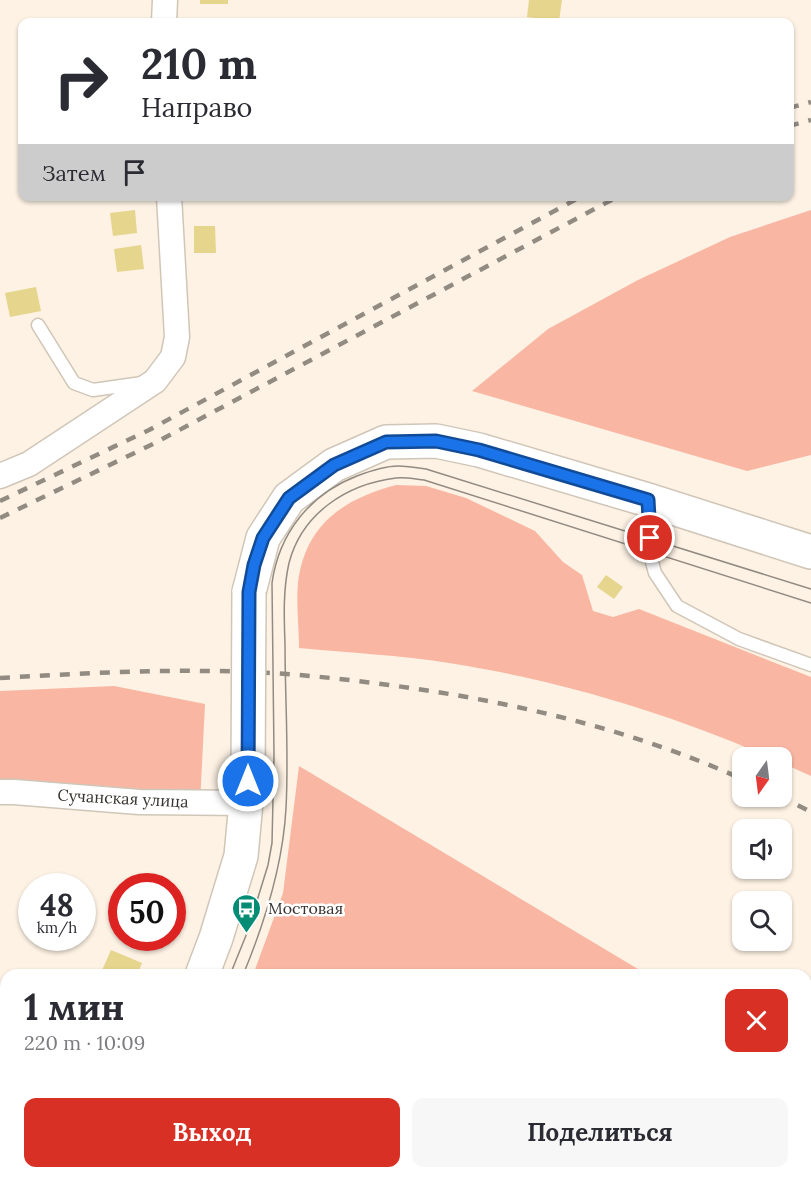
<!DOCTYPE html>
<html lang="ru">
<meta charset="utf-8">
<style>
:root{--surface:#fff;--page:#f7f7f7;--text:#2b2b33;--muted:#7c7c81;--accent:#d93025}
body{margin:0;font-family:Lora,serif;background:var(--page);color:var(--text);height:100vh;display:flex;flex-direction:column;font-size:22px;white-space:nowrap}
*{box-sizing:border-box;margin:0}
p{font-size:20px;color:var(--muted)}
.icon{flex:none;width:33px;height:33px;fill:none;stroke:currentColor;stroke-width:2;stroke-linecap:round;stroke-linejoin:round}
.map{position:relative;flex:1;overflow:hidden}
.side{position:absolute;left:0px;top:969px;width:812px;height:210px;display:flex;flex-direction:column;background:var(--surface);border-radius:18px 18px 0 0;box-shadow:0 2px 4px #0004}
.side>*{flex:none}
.guide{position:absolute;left:18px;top:18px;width:776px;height:183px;border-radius:12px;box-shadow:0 2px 4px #0004;background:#fff;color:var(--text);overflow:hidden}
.needle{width:39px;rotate:194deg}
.controls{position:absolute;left:732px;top:747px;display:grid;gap:12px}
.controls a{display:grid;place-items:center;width:60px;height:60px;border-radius:12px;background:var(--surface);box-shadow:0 2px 4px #0004;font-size:30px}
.speed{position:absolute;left:18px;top:873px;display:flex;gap:12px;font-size:30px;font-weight:700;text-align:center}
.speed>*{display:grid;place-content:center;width:78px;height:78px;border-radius:50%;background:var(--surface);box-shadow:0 2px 4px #0004;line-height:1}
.speed small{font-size:15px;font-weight:400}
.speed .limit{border:9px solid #d22;background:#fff;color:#111}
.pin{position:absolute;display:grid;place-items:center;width:51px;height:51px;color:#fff;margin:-26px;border:3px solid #fff;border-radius:50%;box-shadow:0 2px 6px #0007}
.me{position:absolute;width:66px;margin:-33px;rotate:0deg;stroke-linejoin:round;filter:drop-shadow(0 0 4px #0008)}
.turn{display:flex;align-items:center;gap:21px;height:126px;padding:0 24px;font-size:27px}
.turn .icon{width:78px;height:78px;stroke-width:2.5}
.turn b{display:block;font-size:42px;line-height:51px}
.then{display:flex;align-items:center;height:57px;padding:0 24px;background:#0003;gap:12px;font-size:22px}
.round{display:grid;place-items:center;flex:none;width:63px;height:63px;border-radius:12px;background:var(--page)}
.overview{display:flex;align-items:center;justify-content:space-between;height:102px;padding:0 24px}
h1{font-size:36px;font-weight:800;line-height:45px}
.button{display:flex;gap:12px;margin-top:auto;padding:12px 24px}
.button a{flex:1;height:69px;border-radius:12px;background:var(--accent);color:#fff;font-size:24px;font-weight:800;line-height:69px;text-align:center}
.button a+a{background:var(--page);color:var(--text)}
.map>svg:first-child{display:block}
.green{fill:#f9b7a3}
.building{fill:#e6d58c}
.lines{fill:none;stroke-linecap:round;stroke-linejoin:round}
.lane-casing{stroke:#d0c6b8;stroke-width:15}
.street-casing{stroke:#d0c6b8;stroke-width:27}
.secondary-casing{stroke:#d0c6b8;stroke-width:36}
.lane{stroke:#fff;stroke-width:12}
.street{stroke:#fff;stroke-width:24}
.secondary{stroke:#fff;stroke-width:33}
.tram{stroke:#928b82;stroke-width:1.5}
.rail{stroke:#928b82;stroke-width:4.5;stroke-dasharray:10 10;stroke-linecap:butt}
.secondary-bridge-casing{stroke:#d0c6b8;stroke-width:36;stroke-linecap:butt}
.secondary-bridge{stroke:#fff;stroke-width:33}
.route-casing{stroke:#114b97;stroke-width:15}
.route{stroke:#1a73e8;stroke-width:10}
.labels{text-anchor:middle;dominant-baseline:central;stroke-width:5;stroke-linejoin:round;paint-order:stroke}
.street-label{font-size:16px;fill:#37332e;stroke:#fff}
.poi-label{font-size:16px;fill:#37332e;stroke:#fff;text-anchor:start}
</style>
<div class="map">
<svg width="811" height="1179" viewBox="0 0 811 1179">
<rect width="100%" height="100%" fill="#fdf2e4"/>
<g class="green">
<polygon points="811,210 811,455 747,471 472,391 548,329 638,280 730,237"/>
<path d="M396,485L426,486L466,498L535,531L563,562L582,575L593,611L613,617L639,609L811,677V776L782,763V758L769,757C668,713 559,680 449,663C400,655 349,653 299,648C299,627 296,604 298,583C305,525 343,499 396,485Z"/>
<polygon points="114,686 205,704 200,804 0,791 0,691"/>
<polygon points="299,766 648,975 253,975 283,893"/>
<polygon points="170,1173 413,1173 405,1179 168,1179"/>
</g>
<g class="building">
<rect x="200" y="0" width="28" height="4"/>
<polygon points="529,0 562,0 559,21 527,17"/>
<polygon points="135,210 137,233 113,236 110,213"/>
<polygon points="194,226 215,226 216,253 194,253"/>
<polygon points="141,245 144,269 117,272 114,249"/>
<polygon points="36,287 41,311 10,317 5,293"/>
<polygon points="606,575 623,587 614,599 597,587"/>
<polygon points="111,950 142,963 137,975 100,975"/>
<polygon points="25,1173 39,1173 54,1179 22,1179"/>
</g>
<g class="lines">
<defs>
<g id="lane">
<polyline points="38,325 74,383 93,390 142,383"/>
<polyline points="648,503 649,551 655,573 677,606 739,639 811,665"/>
</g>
<g id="street">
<polyline points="164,22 165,0"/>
<polyline points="0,476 29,464 155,381 173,357 177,337 169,196"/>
<polyline points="0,792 14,792 139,802 247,803"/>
<polyline points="772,1173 777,1179"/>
<polyline points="420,1179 428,1173"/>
<polyline points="737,1179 743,1173"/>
</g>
<g id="secondary">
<polyline points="249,592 263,538 289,498 334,465 386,442 436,441 479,450 648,500 811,552"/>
<polyline points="202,975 216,938 241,856 248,781"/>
<polyline points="125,1179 127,1173"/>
</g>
</defs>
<use href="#lane" class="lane-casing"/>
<use href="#street" class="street-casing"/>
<use href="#secondary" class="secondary-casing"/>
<use href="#lane" class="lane"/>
<use href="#street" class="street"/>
<use href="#secondary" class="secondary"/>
<g class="tram">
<path d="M230,975L247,933L268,865L272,843L274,755L272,583C279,533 310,494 357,476C370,471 384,466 398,466C407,466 417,468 426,469L811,589"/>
<path d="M243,975C265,922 283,866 286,808C289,754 285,699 285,644C284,617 283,589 289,563C302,513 347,484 396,478C405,477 415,479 424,480L811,603"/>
<polyline points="150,1179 152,1173"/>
<polyline points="162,1179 164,1173"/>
</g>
<g class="rail">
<polyline points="789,108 811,102"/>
<polyline points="789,126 811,120"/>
<polyline points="0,501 149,430 582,196"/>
<polyline points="0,518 153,444 619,196"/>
<path d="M0,678C69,674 139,670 208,671C269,671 329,677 389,685C510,701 631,729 742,779"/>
<polyline points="780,796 811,812"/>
</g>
<defs>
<polyline id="secondary-bridge" points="248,781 249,592"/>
</defs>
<use href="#secondary-bridge" class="secondary-bridge-casing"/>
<use href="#secondary-bridge" class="secondary-bridge"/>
</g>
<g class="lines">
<defs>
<polyline id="route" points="248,781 249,592 254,565 263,538 289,498 334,465 386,442 436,441 479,450 648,500 650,538"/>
</defs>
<use href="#route" class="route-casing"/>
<use href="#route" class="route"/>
</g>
<defs>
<symbol id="bus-pin" viewBox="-11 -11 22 30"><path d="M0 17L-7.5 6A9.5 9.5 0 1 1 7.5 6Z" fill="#038d75" stroke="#fff"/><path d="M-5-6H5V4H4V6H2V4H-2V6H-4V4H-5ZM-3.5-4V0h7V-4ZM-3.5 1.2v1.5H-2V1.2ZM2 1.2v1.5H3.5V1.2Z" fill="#fff"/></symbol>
</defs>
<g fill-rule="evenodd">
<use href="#bus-pin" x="230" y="892" width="33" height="45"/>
</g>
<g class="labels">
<g class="street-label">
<text transform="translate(123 798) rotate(3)">Сучанская улица</text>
</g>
<g class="poi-label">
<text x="268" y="908">Мостовая</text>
</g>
</g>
</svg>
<div class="controls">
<a><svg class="needle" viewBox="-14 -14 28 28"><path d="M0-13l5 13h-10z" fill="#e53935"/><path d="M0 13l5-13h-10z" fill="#7c7c81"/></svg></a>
<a><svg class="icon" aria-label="sound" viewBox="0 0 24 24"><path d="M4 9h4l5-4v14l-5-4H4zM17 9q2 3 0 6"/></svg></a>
<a><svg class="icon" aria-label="search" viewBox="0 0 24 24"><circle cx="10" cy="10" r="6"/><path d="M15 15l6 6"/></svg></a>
</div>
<div class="speed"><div>48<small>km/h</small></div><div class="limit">50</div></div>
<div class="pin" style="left:650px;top:538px;background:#d93025"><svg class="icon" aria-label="arrive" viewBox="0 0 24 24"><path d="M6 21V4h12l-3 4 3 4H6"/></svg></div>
<svg class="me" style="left:248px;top:781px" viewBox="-20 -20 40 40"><circle r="17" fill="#1a73e8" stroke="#fff" stroke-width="3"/><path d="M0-11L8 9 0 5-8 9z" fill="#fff"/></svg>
<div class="guide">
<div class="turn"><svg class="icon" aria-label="right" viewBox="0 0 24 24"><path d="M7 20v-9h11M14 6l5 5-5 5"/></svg><div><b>210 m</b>Направо</div></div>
<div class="then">Затем<svg class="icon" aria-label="arrive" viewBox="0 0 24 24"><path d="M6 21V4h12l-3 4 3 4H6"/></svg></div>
</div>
<section class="side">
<div class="overview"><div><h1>1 мин</h1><p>220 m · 10:09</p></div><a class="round" style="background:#d93025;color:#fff"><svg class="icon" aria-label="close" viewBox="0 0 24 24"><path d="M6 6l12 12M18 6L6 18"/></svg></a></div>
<div class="button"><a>Выход</a><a>Поделиться</a></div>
</section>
</div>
